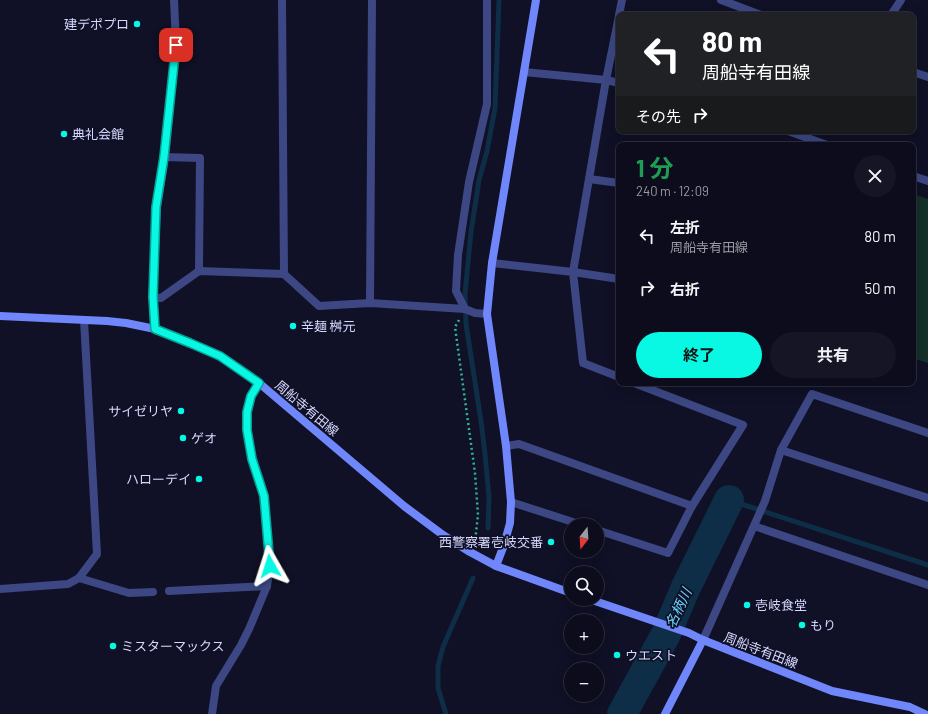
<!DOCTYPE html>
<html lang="ja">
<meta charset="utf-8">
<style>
:root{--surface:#0c0c1c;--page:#151525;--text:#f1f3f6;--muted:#9a9ba3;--line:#2c2c3b;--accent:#08f8e3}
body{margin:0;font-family:Barlow,"Noto Sans JP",sans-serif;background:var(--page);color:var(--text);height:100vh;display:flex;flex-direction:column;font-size:15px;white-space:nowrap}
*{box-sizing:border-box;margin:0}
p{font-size:13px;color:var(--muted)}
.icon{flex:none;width:22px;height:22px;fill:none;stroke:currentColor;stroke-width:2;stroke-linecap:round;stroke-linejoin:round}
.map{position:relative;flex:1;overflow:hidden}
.panel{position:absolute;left:616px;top:142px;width:300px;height:244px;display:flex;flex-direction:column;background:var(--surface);border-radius:8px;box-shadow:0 4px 16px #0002,0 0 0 1px var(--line)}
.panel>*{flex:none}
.banner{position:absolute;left:616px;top:12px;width:300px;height:122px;border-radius:8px;box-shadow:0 4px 16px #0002,0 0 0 1px var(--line);background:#202124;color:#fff;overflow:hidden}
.needle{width:26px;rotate:197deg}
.fabs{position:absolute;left:564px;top:518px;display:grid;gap:8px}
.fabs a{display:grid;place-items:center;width:40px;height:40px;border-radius:50%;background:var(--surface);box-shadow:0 4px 16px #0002,0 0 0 1px var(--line);font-size:20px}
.pin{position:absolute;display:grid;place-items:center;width:34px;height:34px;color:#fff;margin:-17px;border-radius:8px;box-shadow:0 2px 6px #0006}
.me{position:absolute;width:44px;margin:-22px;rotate:354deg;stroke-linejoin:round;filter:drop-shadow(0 0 3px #0008)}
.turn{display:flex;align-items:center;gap:14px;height:84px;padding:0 20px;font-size:18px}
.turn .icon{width:52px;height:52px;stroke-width:2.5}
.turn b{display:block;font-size:28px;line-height:34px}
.then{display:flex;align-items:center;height:38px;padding:0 20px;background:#0003;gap:8px;font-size:15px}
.round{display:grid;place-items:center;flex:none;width:42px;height:42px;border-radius:21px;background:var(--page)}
.overview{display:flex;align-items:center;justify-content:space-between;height:68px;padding:0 20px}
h1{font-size:24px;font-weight:700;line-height:30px;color:#1e9e55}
.action{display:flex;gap:8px;margin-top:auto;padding:8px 20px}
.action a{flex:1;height:46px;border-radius:24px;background:var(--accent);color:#111;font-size:16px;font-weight:700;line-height:46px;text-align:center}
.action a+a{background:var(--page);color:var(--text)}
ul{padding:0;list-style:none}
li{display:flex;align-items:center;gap:12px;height:52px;padding:0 20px}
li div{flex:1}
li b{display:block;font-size:15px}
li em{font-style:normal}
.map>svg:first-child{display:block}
.green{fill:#133029}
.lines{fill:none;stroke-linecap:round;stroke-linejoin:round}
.stream{stroke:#0e2d47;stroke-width:5}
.river{stroke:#0e2d47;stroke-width:30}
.path{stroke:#33b595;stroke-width:2.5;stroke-dasharray:2 3;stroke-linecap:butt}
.lane{stroke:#3c4783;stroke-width:8}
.street{stroke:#3c4783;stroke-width:8}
.secondary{stroke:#7086fb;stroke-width:8}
.route-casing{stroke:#05a194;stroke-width:10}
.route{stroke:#08f8e3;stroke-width:7}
.poi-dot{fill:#08f8e3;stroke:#101026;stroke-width:1.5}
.labels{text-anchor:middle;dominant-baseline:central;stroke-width:3.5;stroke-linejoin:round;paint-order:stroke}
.poi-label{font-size:13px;fill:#d6d9fe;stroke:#101026;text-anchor:start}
.street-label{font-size:13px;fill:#d6d9fe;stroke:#101026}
.water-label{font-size:14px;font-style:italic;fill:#67d2fa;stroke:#101026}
</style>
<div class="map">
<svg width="928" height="714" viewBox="0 0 928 714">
<rect width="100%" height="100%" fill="#101026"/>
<polygon class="green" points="913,194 928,199 928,363 913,358"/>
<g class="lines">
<g class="stream">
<polyline points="729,500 928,565"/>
<polyline points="488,528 489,497 485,454 481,421 466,324 465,294 471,232 479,180 487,151 495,108 499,0"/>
<polyline points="446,714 438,688 438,666 443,647 473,578"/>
</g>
<polyline class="river" points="622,714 666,634 686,587 729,500"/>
<polyline class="path" points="459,320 455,327 475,473 478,515 475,542"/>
<g class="lane">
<polyline points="79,578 129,593 153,592"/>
<polyline points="0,589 68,584 79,578 97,554 84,320"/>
<polyline points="169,591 267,586"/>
</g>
<g class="street">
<polyline points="282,0 284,274"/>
<polyline points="721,0 761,15"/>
<polyline points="619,15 622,0"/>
<polyline points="891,15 901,0"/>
<polyline points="619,16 606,80 573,272 583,363 619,377"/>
<polyline points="524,72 606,80 619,83"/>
<polyline points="913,72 928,77"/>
<polyline points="788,131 827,145"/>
<polyline points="165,157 200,158 199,271"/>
<polyline points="913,176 928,181"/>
<polyline points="589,179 619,183"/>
<polyline points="492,263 573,272 619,279"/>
<polyline points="153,297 161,298 199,271 284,274 319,306 370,303 465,309 475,313 487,314"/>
<polyline points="370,303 372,0"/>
<polyline points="465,309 456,291 458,255 469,182 487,104 487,0"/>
<polyline points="155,329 153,297 157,207 165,157 176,45 174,0"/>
<polyline points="506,446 519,444 692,506"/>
<polyline points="781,450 928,498"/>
<polyline points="511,502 582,525"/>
<polyline points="754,526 928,585"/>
<polyline points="597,530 668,553 692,506 743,425 634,383"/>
<polyline points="703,640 765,501 781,450 812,394 928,433"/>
<polyline points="212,714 216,686 241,645 249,629 267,586 270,566 264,496 252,459 247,430 247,412 251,396 259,383"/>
</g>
<g class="secondary">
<polyline points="0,316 107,321 126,323 155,329 190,343 220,356 259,383 404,506 443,535 470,552 496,566 571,593"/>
<polyline points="496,566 504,545 510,523 511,502 506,446 487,314 492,263 536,0"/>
<polyline points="589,599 689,633 703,640 832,691 910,707 925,714"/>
<polyline points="665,714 703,640"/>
</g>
</g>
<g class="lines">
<defs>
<polyline id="route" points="176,45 164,157 156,207 153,297 155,329 190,343 220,356 259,383 251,396 247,412 247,430 252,459 264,496 270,566"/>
</defs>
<use href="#route" class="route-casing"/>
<use href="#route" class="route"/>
</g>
<g class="poi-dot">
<circle cx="137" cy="24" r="4"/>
<circle cx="64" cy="134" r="4"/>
<circle cx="293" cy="326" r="4"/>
<circle cx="181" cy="411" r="4"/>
<circle cx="183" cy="438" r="4"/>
<circle cx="199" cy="479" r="4"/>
<circle cx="551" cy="542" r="4"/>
<circle cx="747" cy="605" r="4"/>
<circle cx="802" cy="625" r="4"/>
<circle cx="113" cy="646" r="4"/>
<circle cx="617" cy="655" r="4"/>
</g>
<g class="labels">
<g class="poi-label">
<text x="129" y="24" text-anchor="end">建デポプロ</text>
<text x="72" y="134">典礼会館</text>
<text x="301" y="326">辛麺 桝元</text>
<text x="173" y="411" text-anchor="end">サイゼリヤ</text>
<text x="191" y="438">ゲオ</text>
<text x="191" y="479" text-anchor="end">ハローデイ</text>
<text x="543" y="542" text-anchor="end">西警察署壱岐交番</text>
<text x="755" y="605">壱岐食堂</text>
<text x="810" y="625">もり</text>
<text x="121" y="646">ミスターマックス</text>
<text x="625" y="655">ウエスト</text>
</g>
<g class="street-label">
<text transform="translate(307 408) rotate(40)">周船寺有田線</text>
<text transform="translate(761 650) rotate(21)">周船寺有田線</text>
</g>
<g class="water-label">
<text transform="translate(678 608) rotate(-65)">名柄川</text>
</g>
</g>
</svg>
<div class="fabs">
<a><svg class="needle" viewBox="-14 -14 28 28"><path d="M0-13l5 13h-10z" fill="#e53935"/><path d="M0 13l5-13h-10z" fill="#9a9ba3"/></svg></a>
<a><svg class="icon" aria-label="search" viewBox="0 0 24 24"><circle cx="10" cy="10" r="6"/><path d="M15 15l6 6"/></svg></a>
<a>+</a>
<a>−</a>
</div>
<div class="pin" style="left:176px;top:45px;background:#d93025"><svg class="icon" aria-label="arrive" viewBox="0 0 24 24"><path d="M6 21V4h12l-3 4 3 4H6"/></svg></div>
<svg class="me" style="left:270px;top:566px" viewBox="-20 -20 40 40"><path d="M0-17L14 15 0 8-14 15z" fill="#08f8e3" stroke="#fff" stroke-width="4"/></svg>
<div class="banner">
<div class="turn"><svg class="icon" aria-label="left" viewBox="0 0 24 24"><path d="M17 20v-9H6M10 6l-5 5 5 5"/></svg><div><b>80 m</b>周船寺有田線</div></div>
<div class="then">その先<svg class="icon" aria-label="right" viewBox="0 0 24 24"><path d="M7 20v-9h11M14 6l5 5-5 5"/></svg></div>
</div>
<section class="panel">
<div class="overview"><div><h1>1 分</h1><p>240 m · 12:09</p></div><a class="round"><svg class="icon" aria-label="close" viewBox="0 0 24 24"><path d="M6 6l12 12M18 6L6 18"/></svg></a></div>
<ul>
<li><svg class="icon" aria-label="left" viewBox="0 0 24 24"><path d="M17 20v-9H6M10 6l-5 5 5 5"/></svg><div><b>左折</b><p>周船寺有田線</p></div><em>80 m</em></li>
<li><svg class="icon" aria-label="right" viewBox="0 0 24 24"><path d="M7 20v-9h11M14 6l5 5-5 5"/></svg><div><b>右折</b></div><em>50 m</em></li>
</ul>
<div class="action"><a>終了</a><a>共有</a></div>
</section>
</div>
